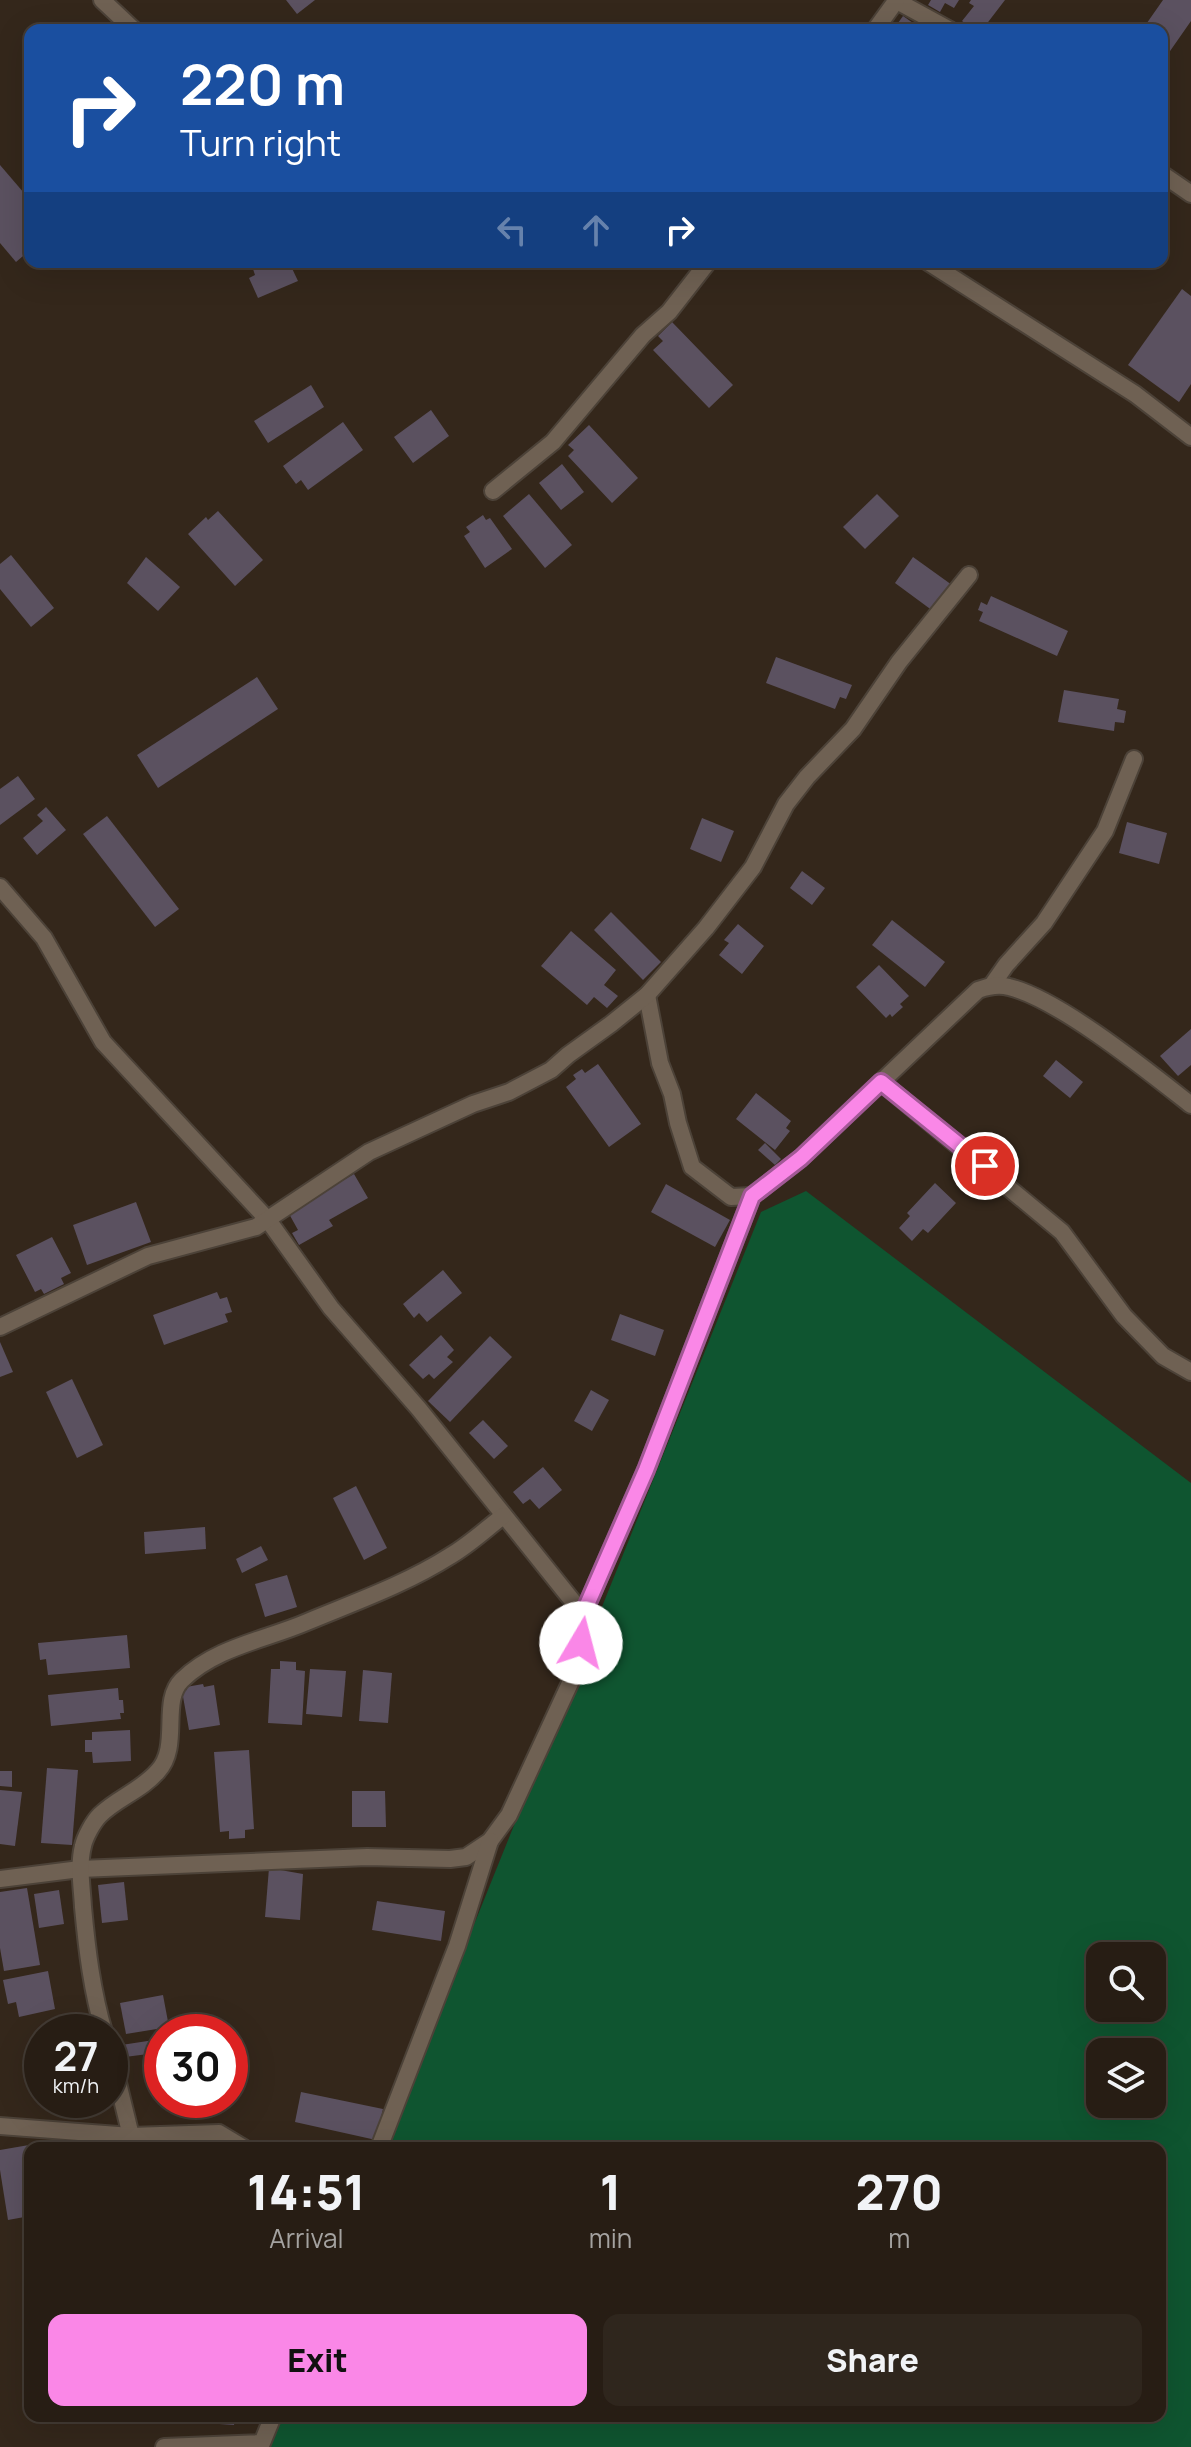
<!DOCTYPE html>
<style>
:root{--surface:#271d14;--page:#2f261d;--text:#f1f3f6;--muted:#a4a2a0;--line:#433b34;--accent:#fa87e7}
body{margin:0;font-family:Manrope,sans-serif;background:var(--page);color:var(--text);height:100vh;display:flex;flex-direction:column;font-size:30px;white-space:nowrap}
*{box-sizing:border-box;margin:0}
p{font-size:26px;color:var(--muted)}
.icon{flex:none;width:44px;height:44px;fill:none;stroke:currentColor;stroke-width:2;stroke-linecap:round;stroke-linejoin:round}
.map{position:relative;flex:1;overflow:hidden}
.drawer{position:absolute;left:24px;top:2142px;width:1142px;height:280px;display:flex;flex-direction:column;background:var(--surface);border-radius:16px;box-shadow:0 8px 32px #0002,0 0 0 2px var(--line)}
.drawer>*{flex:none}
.guide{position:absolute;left:24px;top:24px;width:1144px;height:244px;border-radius:16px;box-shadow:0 8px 32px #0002,0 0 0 2px var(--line);background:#1a4fa0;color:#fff;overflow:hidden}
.buttons{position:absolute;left:1086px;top:1942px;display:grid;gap:16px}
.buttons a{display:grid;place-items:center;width:80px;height:80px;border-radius:16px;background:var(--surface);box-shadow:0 8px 32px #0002,0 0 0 2px var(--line);font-size:40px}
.speed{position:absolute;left:24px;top:2014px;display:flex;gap:16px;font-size:40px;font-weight:700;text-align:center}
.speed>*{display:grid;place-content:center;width:104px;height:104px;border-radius:50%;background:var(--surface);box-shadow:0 8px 32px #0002,0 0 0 2px var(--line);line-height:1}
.speed small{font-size:20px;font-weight:400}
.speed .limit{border:12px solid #d22;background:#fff;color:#111}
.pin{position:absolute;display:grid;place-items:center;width:68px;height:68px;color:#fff;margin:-34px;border:4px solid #fff;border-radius:50%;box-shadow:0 2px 8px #0007}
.me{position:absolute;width:88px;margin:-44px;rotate:8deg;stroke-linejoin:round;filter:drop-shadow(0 0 6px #0008)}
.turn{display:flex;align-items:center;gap:28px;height:168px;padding:0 24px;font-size:36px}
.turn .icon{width:104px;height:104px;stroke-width:2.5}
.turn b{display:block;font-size:56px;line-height:68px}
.lanes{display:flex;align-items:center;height:76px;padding:0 24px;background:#0003;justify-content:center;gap:40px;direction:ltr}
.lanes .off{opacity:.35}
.eta{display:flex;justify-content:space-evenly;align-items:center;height:136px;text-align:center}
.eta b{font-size:48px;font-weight:800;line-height:56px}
.button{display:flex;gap:16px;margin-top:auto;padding:16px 24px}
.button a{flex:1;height:92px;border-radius:16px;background:var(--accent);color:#111;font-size:32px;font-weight:800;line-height:92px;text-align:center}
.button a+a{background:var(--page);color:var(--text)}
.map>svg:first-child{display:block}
.green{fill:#0f5530;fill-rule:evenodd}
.building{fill:#5b5160}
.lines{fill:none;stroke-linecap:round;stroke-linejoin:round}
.street-casing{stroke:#4c4238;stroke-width:20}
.street{stroke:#6f6153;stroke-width:16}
.route-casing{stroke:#a25896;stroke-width:20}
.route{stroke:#fa87e7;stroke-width:14}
</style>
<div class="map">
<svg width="1191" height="2447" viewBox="0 0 1191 2447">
<rect width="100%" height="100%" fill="#34271b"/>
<path class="green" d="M806,1191L1191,1483V2447H264L277,2416H1160V2148H384L761,1212ZM1100,1956H1152V2008H1100ZM1100,2052H1152V2104H1100Z"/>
<g class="building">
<polygon points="286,0 315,0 297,14"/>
<polygon points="931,0 959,0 954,8 945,3 940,12 928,5"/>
<polygon points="971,0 1005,0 982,30 974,30 962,21 974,6 969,3"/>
<polygon points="1163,0 1191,0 1191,21 1168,54 1162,49 1162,30 1142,30"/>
<polygon points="903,16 923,30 893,30"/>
<polygon points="0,165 30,200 30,250 16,262 0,243"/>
<polygon points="268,262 289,262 298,281 258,298 249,278 255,275 253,269"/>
<polygon points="1182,289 1191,296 1191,384 1179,402 1128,365"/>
<polygon points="672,322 733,385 709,408 653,350 663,341 658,336"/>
<polygon points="311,385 324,407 268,443 254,421"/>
<polygon points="431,410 449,436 413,463 394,437"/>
<polygon points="343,422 363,450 308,490 301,480 296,484 283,466"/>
<polygon points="589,425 638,478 612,503 568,456 574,450 568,445"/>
<polygon points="562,464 584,492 561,510 539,483"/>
<polygon points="529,494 572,545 545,568 503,516"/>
<polygon points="877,494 899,516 865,549 843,527"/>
<polygon points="218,511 263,560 235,586 188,534 206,517 208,520"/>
<polygon points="483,515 486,520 490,518 512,549 485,568 464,536 470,532 466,527"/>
<polygon points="11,555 54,608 31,627 0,589 0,564"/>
<polygon points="146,557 180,587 158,611 127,583"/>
<polygon points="913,557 952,585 933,611 895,583"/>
<polygon points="991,596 1068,631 1057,656 979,621 983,612 978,610 981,602 987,605"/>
<polygon points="776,657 852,685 846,699 840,697 835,709 766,683"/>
<polygon points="257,677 278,709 158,788 137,755"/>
<polygon points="1064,690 1119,699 1117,709 1126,711 1124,723 1115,722 1114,731 1058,722"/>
<polygon points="18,776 35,799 0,825 0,789"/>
<polygon points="46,807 66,830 37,855 23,838 43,821 37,815"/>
<polygon points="107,816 179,909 155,927 83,834"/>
<polygon points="702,818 734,831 721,862 690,849"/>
<polygon points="1127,822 1167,833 1159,864 1119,853"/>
<polygon points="802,871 825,888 812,905 790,888"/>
<polygon points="611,912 661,962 643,980 594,930"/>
<polygon points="892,920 945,962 925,987 872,945"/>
<polygon points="738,924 764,946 742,974 719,955 729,943 724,940"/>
<polygon points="571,931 616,970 604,985 618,996 607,1008 594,997 587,1005 541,966"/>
<polygon points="879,965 909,996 900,1004 903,1007 892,1017 890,1014 886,1018 856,987"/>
<polygon points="1191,1029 1191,1065 1178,1076 1160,1056"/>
<polygon points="1056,1060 1083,1082 1070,1098 1043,1076"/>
<polygon points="598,1064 641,1124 609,1147 566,1087 576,1079 573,1075 582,1069 585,1073"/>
<polygon points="756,1093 791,1121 786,1128 790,1131 775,1150 736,1119"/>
<polygon points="765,1143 781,1159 775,1165 758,1150"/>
<polygon points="354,1174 368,1198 329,1220 333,1226 299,1245 292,1233 298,1230 288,1212"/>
<polygon points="935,1183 956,1203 928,1233 923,1229 912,1241 899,1228 910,1216 907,1213"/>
<polygon points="666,1184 730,1220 715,1247 651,1212"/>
<polygon points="136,1202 151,1242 87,1265 73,1225"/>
<polygon points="52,1237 71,1273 61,1278 64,1284 44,1294 41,1289 35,1292 16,1255"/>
<polygon points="443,1270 462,1293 427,1322 419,1313 414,1318 403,1304"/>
<polygon points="217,1292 220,1299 227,1297 232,1312 225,1314 228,1322 164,1345 153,1315"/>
<polygon points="620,1314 664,1330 655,1356 611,1340"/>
<polygon points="441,1335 454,1350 447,1357 453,1362 434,1379 429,1374 423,1379 409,1365"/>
<polygon points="490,1336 512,1357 450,1422 428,1401"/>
<polygon points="0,1342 13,1372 0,1377"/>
<polygon points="72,1379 103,1445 77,1458 46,1392"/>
<polygon points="591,1390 609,1400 592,1431 574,1421"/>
<polygon points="483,1420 508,1446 494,1459 469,1433"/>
<polygon points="543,1467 562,1490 539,1509 530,1499 523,1504 513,1492"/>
<polygon points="356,1486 387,1548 364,1560 333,1498"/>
<polygon points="205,1527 206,1549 145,1554 144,1532"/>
<polygon points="261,1546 268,1560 242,1573 236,1559"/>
<polygon points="287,1575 297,1607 265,1617 255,1584"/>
<polygon points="127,1635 130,1668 48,1675 46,1659 40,1660 38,1643"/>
<polygon points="280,1661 296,1662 296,1670 305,1671 302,1725 268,1723 271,1669 280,1669"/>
<polygon points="310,1669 346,1671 342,1717 306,1714"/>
<polygon points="363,1670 392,1673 388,1723 359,1721"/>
<polygon points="203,1684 204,1687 214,1685 220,1725 189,1730 182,1691 187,1690 186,1687"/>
<polygon points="118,1688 119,1700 123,1700 124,1713 120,1713 121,1719 51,1726 48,1695"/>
<polygon points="130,1730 131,1761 93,1763 92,1752 85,1752 85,1740 92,1740 92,1732"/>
<polygon points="249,1750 254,1829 245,1830 245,1838 229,1839 229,1831 220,1832 214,1752"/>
<polygon points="47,1768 78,1770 72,1845 41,1843"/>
<polygon points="0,1771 12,1771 12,1787 0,1786"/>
<polygon points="0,1790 22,1792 15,1846 0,1844"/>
<polygon points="352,1791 385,1791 386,1827 352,1827"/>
<polygon points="269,1868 303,1874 300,1920 265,1917"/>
<polygon points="124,1882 128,1920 102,1923 98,1885"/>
<polygon points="27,1888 40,1965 4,1971 0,1948 0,1892"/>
<polygon points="59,1890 64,1924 39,1928 34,1894"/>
<polygon points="377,1901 445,1911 441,1941 372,1930"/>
<polygon points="48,1971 55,2009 19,2017 16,2002 8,2004 3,1980"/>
<polygon points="163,1995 169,2027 126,2034 120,2003"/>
<polygon points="154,2040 156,2053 117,2058 115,2046"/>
<polygon points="301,2092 383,2109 376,2140 295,2122"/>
<polygon points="29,2145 30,2216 8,2220 0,2170 0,2150"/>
<polygon points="160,2416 235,2416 234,2425 160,2420"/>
</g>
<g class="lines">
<defs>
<g id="street">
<polyline points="102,0 134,30"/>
<polyline points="895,0 950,30"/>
<polyline points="875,30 896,1"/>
<polyline points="1162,174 1191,194"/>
<polyline points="928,262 1135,394 1191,437"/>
<polyline points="493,491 553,442 643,335 669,312 708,262"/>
<polyline points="0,887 44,938 103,1042 268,1220 331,1308 419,1409 583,1614 581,1643 571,1681 509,1815 490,1841 466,1857 450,1859 367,1857 80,1869 0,1879"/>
<polyline points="992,985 1006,965 1044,923 1105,831 1134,759"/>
<path d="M647,995L660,1063L672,1094L678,1123L692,1167L731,1197L752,1196L801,1158L978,990C989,986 998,984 1009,987C1059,999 1149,1072 1191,1105"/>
<polyline points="881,1082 1062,1232 1124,1316 1163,1356 1191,1372"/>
<polyline points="0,1327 148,1256 256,1227 369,1152 473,1104 509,1092 551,1070 568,1055 611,1024 647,995 706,928 753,867 786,804 807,777 853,729 899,662 969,575"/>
<polyline points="583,1614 646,1470 752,1196"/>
<path d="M104,2032C92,1991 87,1950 83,1907C82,1887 78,1866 83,1846C85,1837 93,1822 100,1815C117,1798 142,1790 158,1771C181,1746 160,1701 182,1680C216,1647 265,1640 307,1622C355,1602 406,1584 450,1556C469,1545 486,1529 503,1516"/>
<polyline points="110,2050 131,2136"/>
<polyline points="0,2126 131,2136 219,2133 244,2148"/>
<polyline points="379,2148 457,1946 490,1841"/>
<polyline points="164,2447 262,2443 273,2416"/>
</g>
</defs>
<use href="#street" class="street-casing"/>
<use href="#street" class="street"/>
</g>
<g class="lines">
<defs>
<polyline id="route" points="581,1643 583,1614 646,1470 752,1196 801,1158 881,1082 985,1166"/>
</defs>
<use href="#route" class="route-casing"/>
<use href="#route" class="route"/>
</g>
</svg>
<div class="buttons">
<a><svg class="icon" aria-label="search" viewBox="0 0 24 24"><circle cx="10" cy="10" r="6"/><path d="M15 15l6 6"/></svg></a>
<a><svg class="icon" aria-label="layers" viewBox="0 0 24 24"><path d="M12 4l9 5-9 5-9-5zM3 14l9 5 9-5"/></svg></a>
</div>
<div class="speed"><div>27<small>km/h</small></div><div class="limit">30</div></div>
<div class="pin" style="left:985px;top:1166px;background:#d93025"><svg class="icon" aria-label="arrive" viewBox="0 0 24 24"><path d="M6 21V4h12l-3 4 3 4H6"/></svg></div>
<svg class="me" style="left:581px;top:1643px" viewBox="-20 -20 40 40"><circle r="19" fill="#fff"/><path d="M0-13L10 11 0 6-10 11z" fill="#fa87e7"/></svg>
<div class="guide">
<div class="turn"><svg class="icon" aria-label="right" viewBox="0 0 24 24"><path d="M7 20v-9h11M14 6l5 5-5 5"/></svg><div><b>220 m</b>Turn right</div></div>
<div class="lanes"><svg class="icon off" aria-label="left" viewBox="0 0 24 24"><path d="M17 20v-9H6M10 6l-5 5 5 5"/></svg><svg class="icon off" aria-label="ahead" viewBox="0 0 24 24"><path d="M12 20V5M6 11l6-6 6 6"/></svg><svg class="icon" aria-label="right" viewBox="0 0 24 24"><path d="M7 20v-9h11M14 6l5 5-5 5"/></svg></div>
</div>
<section class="drawer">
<div class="eta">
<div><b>14:51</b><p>Arrival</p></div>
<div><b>1</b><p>min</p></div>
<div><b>270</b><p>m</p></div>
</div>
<div class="button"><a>Exit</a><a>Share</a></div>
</section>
</div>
